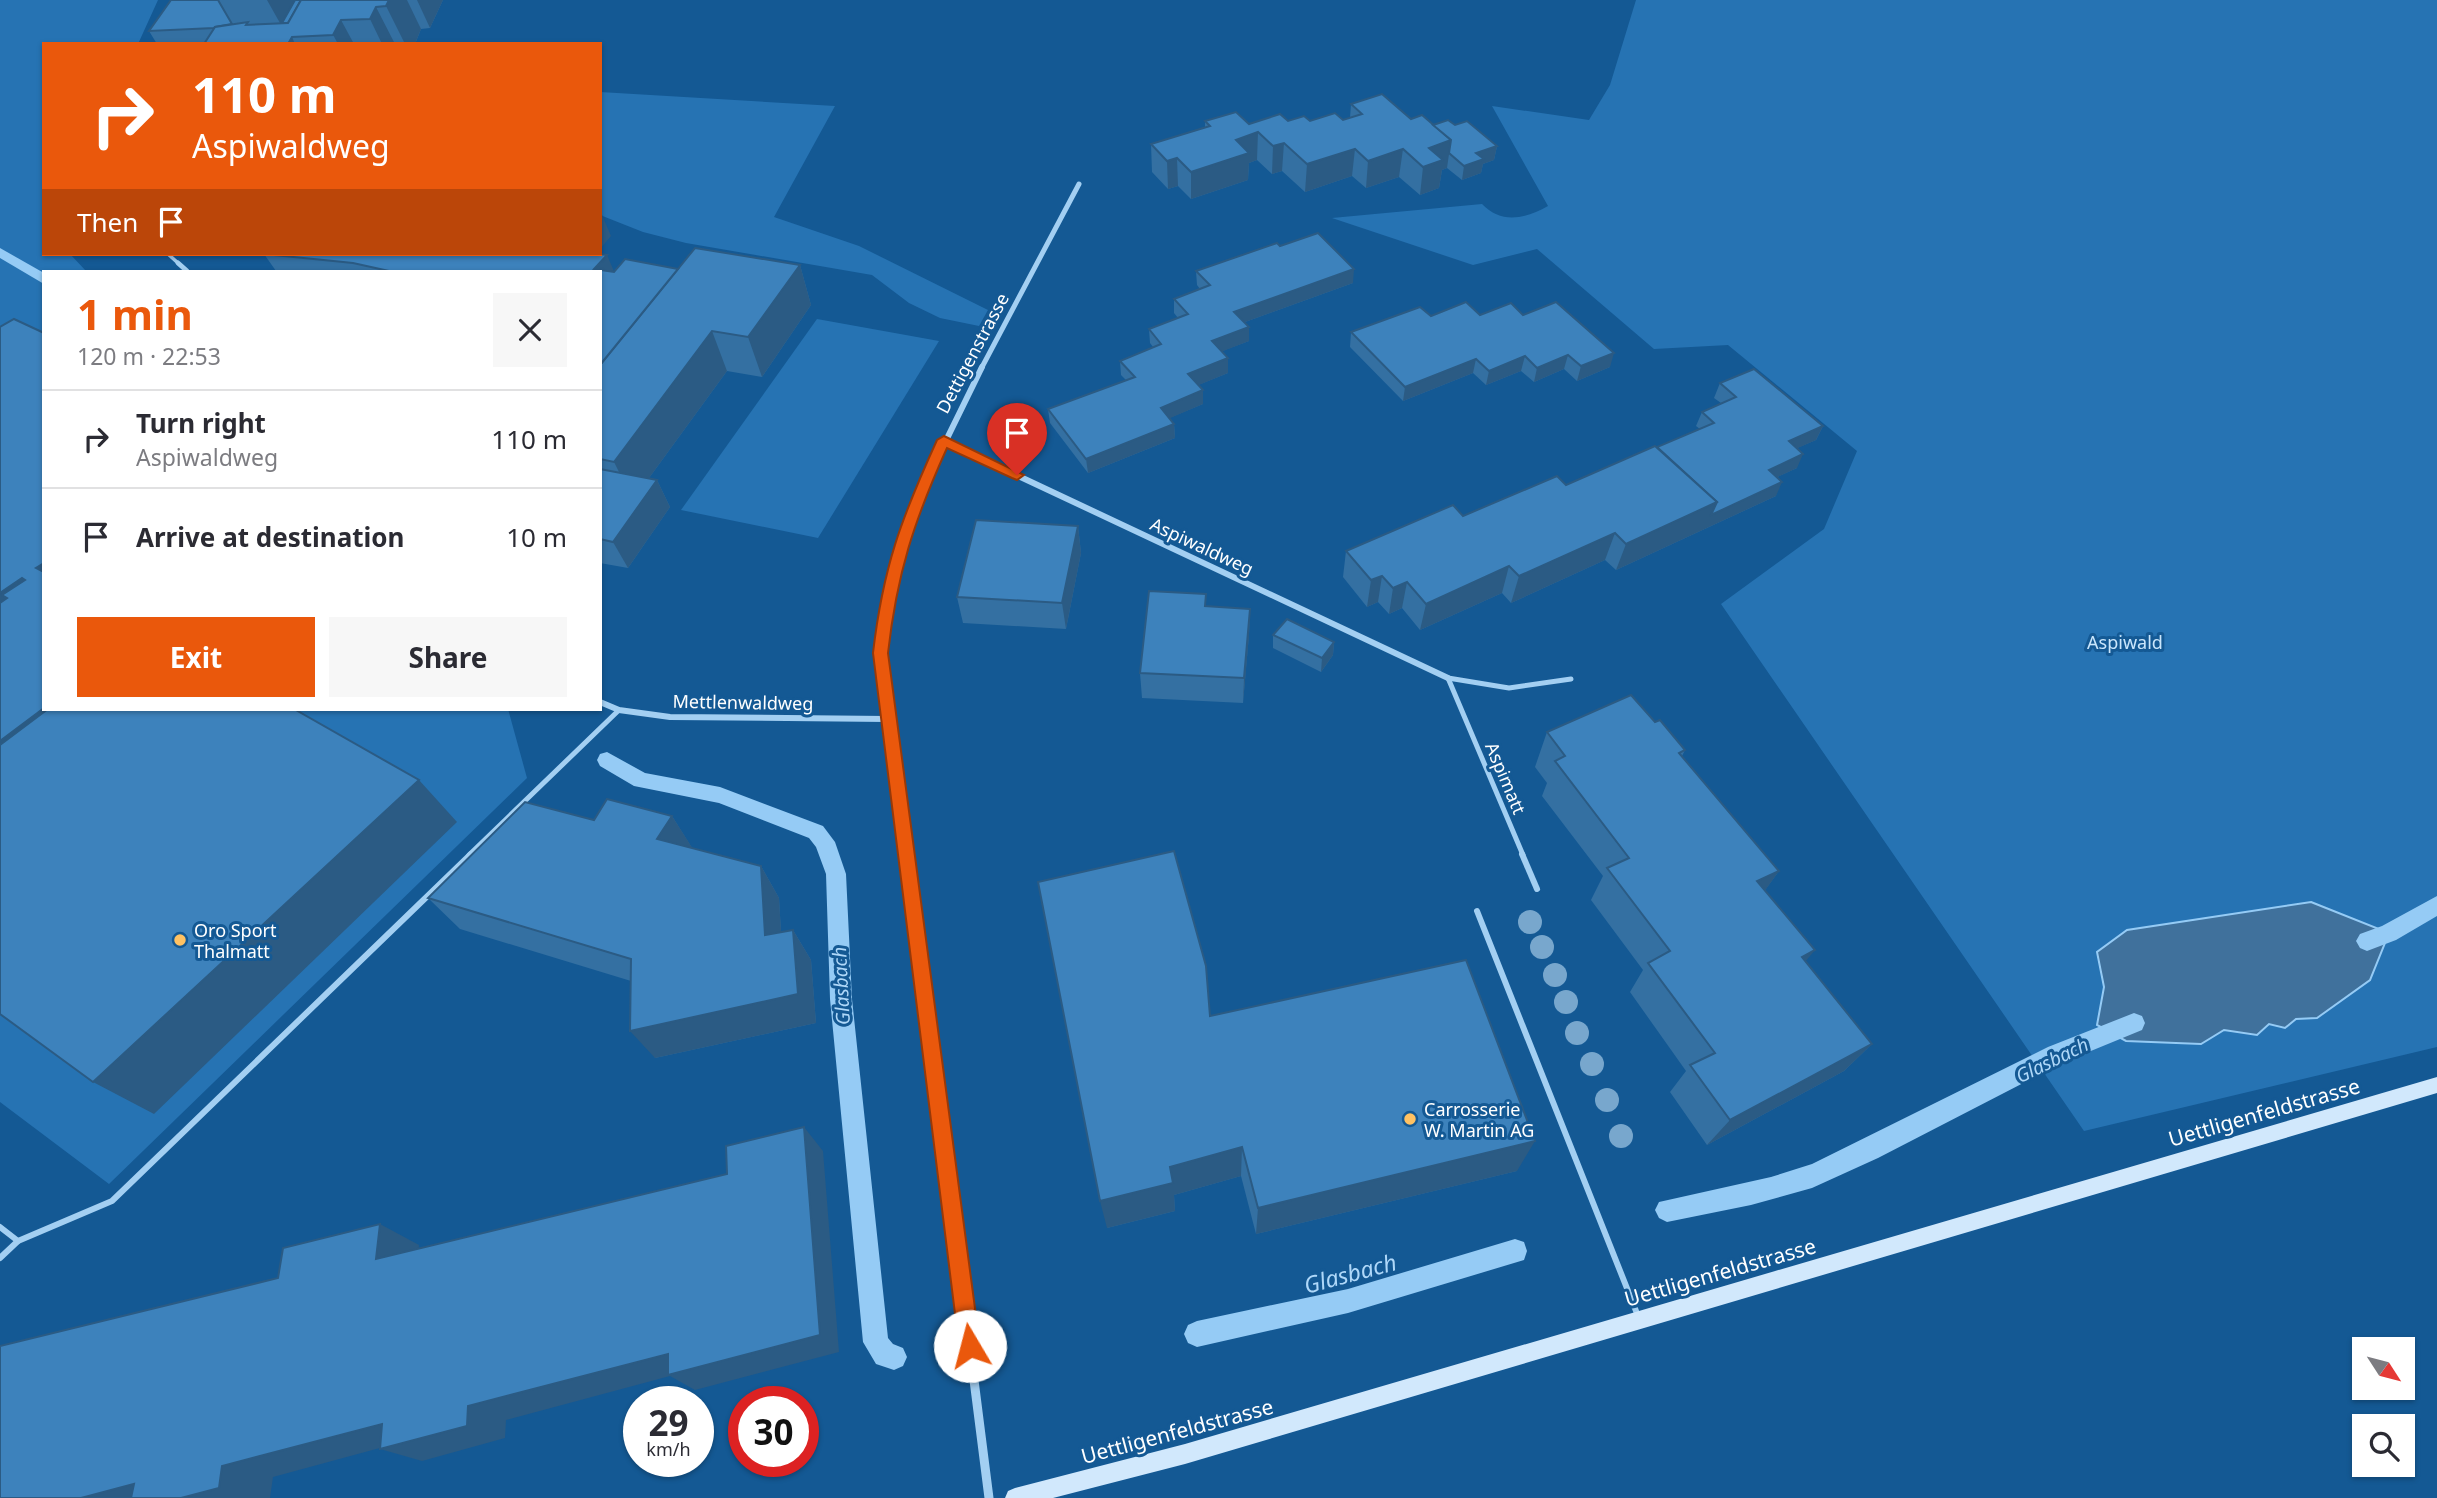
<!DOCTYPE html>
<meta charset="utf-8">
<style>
:root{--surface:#fff;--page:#f7f7f7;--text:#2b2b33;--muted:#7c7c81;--line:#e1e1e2;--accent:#ea580c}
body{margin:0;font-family:"Noto Sans",sans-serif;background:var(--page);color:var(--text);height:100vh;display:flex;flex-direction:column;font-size:26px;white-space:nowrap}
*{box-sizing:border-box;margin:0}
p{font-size:23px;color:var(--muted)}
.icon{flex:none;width:38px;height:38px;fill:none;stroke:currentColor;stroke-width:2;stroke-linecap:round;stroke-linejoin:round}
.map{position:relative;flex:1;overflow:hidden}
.side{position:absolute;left:42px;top:270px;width:560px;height:441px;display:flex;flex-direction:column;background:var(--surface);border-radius:0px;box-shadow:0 2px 5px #0004}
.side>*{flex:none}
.banner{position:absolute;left:42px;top:42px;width:560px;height:214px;border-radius:0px;box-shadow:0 2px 5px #0004;background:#ea580c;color:#fff;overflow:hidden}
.needle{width:46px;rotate:126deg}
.tools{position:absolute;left:2352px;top:1337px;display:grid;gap:14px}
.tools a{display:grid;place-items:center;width:63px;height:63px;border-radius:0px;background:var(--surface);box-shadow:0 2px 5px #0004;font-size:35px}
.speed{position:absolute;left:623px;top:1386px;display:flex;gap:14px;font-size:35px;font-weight:700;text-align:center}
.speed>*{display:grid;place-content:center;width:91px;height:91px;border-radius:50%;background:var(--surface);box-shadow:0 2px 5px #0004;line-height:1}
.speed small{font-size:18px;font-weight:400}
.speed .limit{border:10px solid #d22;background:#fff;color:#111}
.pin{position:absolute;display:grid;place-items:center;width:60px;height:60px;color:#fff;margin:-72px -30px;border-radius:50% 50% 50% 0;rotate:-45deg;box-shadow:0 0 7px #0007}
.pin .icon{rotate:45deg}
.me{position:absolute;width:77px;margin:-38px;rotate:352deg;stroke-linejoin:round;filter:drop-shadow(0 0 5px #0008)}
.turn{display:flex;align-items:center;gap:24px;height:147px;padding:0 35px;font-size:32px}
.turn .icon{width:91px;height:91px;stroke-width:2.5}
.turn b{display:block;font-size:49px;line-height:60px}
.then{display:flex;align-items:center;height:66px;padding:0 35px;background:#0003;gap:14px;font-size:26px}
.round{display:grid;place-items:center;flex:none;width:74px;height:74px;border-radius:0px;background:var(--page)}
.head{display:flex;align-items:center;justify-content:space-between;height:119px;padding:0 35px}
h1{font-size:42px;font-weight:700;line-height:52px;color:var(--accent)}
.button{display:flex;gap:14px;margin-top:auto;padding:14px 35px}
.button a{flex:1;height:80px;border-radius:0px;background:var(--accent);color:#fff;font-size:28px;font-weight:700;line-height:80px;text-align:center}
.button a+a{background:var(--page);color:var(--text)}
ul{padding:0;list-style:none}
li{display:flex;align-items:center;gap:21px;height:98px;padding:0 35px;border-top:2px solid var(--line)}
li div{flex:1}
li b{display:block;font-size:26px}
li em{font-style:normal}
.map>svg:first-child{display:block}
.green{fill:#2673b3}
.water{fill:#40719c;stroke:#95cbf5;stroke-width:2}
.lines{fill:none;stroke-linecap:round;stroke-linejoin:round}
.stream{fill:#95cbf5;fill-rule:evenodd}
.lane-far2{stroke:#a3cff2;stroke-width:3.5}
.lane-far1{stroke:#a3cff2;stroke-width:5}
.lane{stroke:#a3cff2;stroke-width:6}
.street-far2{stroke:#a3cff2;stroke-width:5}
.street-far1{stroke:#a3cff2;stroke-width:6}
.street{stroke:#a3cff2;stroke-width:9}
.secondary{fill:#d1e8fc;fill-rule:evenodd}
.tree{fill:#78a7cd}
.wall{fill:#3470a2}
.shaded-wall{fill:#2b5b84}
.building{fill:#3d82bc;stroke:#2b5b84;stroke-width:2}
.route{fill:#ea580c;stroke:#983908;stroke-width:2}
.poi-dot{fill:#ffc263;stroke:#145994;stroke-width:2.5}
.labels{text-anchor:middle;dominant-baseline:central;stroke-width:6;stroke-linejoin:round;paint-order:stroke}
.street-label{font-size:18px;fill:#fff;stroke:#145994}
.park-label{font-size:18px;fill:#cae6fc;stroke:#145994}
.poi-label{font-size:18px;fill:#fff;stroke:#145994;text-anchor:start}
.water-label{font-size:19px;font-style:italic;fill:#afd8f9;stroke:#145994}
.near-street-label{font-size:21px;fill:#fff;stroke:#145994}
.near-water-label{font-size:23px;font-style:italic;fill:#afd8f9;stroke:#145994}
</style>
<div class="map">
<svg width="2437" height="1498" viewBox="0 0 2437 1498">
<rect width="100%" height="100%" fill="#145994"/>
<g class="green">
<polygon points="0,0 158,0 138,44 44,44 44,254 70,254 86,271 44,271 44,361 0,389"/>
<path d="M1636,0H2437V1047L2084,1131L1721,604L1824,529L1857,451L1728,345L1654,349L1537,249L1473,265L1332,218L1482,204C1501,224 1525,219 1548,206L1492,106L1589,120L1610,85Z"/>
<polygon points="600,92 835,106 774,217 859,246 988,310 979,326 940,318 909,303 872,275 686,243 643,232 600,215"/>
<polygon points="817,319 939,341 818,538 681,510"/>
<polygon points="0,401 44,709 508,709 527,778 109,1184 0,1102"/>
</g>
<polygon class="water" points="2311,902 2389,933 2370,980 2317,1018 2296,1019 2285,1028 2269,1024 2257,1035 2224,1030 2201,1044 2126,1041 2097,1025 2104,987 2097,952 2127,930"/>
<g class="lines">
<g class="stream">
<polygon points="0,248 44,273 44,284 0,258"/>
<polygon points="607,752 645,773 720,787 823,826 835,842 846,874 852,999 888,1338 893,1344 903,1348 907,1357 903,1366 894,1370 876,1364 863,1342 830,999 826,874 816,847 809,838 719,803 634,786 600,766 597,760 600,754"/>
<polygon points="2437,896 2437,916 2396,940 2367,951 2360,948 2356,941 2360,934 2382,926"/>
<polygon points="2134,1013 2142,1016 2145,1023 2142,1030 2064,1062 1878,1158 1812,1188 1751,1205 1667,1222 1659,1218 1655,1210 1659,1202 1771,1177 1812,1164 2048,1047"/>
<polygon points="1515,1239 1524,1242 1527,1251 1524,1260 1348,1313 1197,1347 1188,1343 1184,1334 1188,1325 1197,1321 1348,1289"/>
</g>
<polyline class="lane-far2" points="168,254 178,263"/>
<g class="lane-far1">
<polyline points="1448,678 1523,855"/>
<polyline points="1448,678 1509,688 1571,679"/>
<polyline points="469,855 619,710"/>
</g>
<g class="lane">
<polyline points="1522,854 1537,889"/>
<polyline points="1477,911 1638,1316"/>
<polyline points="0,1227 18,1241"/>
<polyline points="0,1258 18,1241 112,1201 471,854"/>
</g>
<g class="street-far2">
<polyline points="178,263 187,271"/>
<polyline points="981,369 1079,184"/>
</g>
<g class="street-far1">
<polyline points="944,441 1448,678"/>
<polyline points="600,702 619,710 670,717 887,719"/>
<polyline points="907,855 881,653 887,595 911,512 982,367"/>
</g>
<polyline class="street" points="907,854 989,1498"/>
<polygon class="secondary" points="2437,1077 2437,1093 1185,1464 1053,1498 1005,1498 1008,1491 1015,1488 1185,1444"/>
</g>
<g class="tree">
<circle cx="1530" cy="922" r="12"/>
<circle cx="1542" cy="947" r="12"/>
<circle cx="1555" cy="975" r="12"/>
<circle cx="1566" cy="1002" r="12"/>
<circle cx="1577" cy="1033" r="12"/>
<circle cx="1592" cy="1064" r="12"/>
<circle cx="1607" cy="1100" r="12"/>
<circle cx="1621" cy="1136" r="12"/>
</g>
<g class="wall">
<polygon points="171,0 443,0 430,28 421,29 415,44 204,44 205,43 157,44 149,31"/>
<polygon points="1351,104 1433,125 1455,125 1497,146 1494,160 1483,164 1481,173 1462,180 1447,168 1442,170 1439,188 1420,195 1399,177 1366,188 1352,176 1305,192 1282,171 1272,174 1257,160 1249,163 1248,180 1191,199 1178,186 1168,189 1152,172 1151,144 1205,127 1205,121 1249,124 1288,121 1343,120 1350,118"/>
<polygon points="1280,246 1353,283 1245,322 1249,341 1222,351 1228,358 1228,373 1198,385 1203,404 1169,418 1174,424 1175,438 1088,473 1050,423 1048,409 1126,380 1121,375 1120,361 1153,347 1150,343 1149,329 1178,318 1174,313 1174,299 1200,289 1197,285 1196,271"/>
<polygon points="264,254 614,271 800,265 811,305 762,377 727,371 649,478 657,480 670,507 628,568 600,563 600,271 276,271"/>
<polygon points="1523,315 1610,367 1577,381 1564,369 1534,382 1521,371 1486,385 1473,373 1403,401 1350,347 1351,332 1431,316"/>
<polygon points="1720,383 1823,426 1816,440 1797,448 1797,468 1777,477 1776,496 1616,570 1605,560 1511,603 1502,593 1420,630 1402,608 1389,614 1378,602 1367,607 1343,577 1346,551 1566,485 1700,429 1696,426 1702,412 1721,403 1714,398"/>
<polygon points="1078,526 1081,553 1066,629 963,623 957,597"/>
<polygon points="1206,594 1206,606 1250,609 1249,635 1243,703 1142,698 1140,673"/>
<polygon points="1273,635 1334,642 1333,655 1321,672 1273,648"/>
<polygon points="1655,722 1685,750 1682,756 1779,871 1765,890 1805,961 1872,1044 1844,1071 1707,1145 1670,1092 1686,1071 1630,992 1643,970 1591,900 1603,876 1542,796 1547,783 1535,767 1547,732"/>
<polygon points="672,816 692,848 761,866 779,898 781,932 793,930 811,960 816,1023 655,1058 631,981 460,929 428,898 594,820"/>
<polygon points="1210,1016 1517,1171 1256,1234 1241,1176 1174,1195 1175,1211 1107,1228"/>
</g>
<g class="shaded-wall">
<polygon points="267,0 311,0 289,39"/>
<polygon points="389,0 407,0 421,29 415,44 405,44 386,6"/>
<polygon points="417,0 443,0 430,28"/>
<polygon points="376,7 395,44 382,44 370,19"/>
<polygon points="341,20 354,44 338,44 331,31"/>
<polygon points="292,37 295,44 288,44"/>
<polygon points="1258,132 1257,160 1249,163 1248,180 1191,199 1191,172 1236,140"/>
<polygon points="1451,140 1447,168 1442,170 1439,188 1420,195 1423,167 1429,148"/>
<polygon points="1284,143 1282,171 1272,174 1273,146"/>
<polygon points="1497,146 1494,160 1483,164 1481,173 1462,180 1464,166 1476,153"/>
<polygon points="1355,149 1352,176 1305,192 1307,164"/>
<polygon points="1403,149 1399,177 1366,188 1368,161"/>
<polygon points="1177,158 1178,186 1168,189 1167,161"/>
<polygon points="600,210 611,236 600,249"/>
<polygon points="607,255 619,283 594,269"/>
<polygon points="800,265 811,305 762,377 748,337"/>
<polygon points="1354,269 1353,283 1234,326 1234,312"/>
<polygon points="1249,327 1249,341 1213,355 1212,341"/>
<polygon points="712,331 727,371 633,500 614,462"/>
<polygon points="1614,353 1610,367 1577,381 1581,366"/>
<polygon points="1568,355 1564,369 1534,382 1537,368"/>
<polygon points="1525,356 1521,371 1486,385 1489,371"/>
<polygon points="1228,358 1228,373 1189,389 1188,374"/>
<polygon points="1476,359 1473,373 1403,401 1405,387"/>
<polygon points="1203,390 1203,404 1161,422 1161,408"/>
<polygon points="1174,424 1175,438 1088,473 1086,459"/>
<polygon points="1823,426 1816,440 1782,455 1789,441"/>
<polygon points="1803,454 1797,468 1762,484 1769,470"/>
<polygon points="657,480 670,507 628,568 613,542"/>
<polygon points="1782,482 1776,496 1616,570 1626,544 1717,502"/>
<polygon points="1078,526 1081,553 1066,629 1062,603"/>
<polygon points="1615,533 1605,560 1511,603 1519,576"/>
<polygon points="44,563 44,575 36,568"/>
<polygon points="1509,566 1502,593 1420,630 1426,604"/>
<polygon points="1382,576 1378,602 1367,607 1371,580"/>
<polygon points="22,578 44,599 7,598 2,595 44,632 0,677 0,593"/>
<polygon points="1407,582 1402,608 1389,614 1393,588"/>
<polygon points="1250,609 1249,635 1243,703 1244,678"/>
<polygon points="1334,642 1333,655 1321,672 1322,658"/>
<polygon points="44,708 152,709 0,828 0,741"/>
<polygon points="419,780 457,822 154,1114 93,1082"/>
<polygon points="672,816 693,849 657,839"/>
<polygon points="761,866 779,898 783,965 765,935"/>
<polygon points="1779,871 1756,903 1757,881"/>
<polygon points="793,930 811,960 816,1023 655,1058 630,1031"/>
<polygon points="1815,950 1790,980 1802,957"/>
<polygon points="1872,1044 1844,1071 1707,1145 1730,1120"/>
<polygon points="804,1127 823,1151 839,1352 695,1390 670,1376 506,1420 505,1438 422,1461 380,1449 468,1406"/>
<polygon points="1535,1141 1517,1171 1256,1234 1258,1208"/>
<polygon points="1242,1147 1241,1176 1174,1195 1175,1211 1107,1228 1100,1201 1170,1167"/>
<polygon points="380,1224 419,1245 416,1279 376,1259"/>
<polygon points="382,1424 424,1436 273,1477 270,1498 181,1498 222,1466"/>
<polygon points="134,1484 174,1498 81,1498"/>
</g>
<g class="building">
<polygon points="171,0 218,0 232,24 215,27 214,28 149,31"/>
<polygon points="295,0 301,0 288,23 282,23"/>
<polygon points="301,0 389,0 386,6 376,7 370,19 341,20 333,35 292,37 288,44 204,44 215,27 248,22 246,25 288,23"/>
<polygon points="1382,94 1411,119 1422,115 1451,140 1429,148 1443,160 1423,167 1403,149 1368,161 1355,149 1307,164 1284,143 1273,146 1258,132 1236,140 1249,153 1191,172 1177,158 1167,161 1151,144 1210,126 1205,121 1236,112 1249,124 1280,114 1288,121 1304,116 1310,121 1335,113 1343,120 1362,114 1351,104"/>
<polygon points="1448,120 1455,125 1467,121 1497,146 1476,153 1484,159 1464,166 1449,153 1451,140 1433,125"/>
<polygon points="1318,233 1354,269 1234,312 1249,327 1212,341 1228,358 1188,374 1203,390 1161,408 1174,424 1086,459 1048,409 1135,377 1120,361 1161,344 1149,329 1188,314 1174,299 1210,285 1196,271 1277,243 1280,246"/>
<polygon points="695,248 800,265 748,337 712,331 614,462 600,459 600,365"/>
<polygon points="264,254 600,254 607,255 594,269 614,272 625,259 678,269 600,365 600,271 389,271 353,263"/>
<polygon points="1466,302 1480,315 1511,303 1523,315 1556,302 1614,353 1581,366 1568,355 1537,368 1525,356 1489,371 1476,359 1405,387 1351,332 1420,307 1431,316"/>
<polygon points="14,319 44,333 44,563 36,568 44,572 44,708 0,741 0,603 7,598 2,595 25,580 22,578 0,593 0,327"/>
<polygon points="1754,369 1823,426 1789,441 1803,454 1769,470 1782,482 1711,515 1717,502 1657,447 1714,423 1702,412 1736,397 1720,383"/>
<polygon points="1655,446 1717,502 1626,544 1615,533 1519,576 1509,566 1426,604 1407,582 1393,588 1382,576 1371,580 1346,551 1453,505 1463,516 1557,476 1566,485"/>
<polygon points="600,469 657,480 613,542 600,539"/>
<polygon points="976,520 1078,526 1062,603 957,597"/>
<polygon points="1149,591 1206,594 1205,606 1250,609 1244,678 1140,673"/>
<polygon points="1287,619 1334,642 1322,658 1273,635"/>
<polygon points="1631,695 1655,722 1660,720 1685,750 1679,753 1779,871 1757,881 1815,950 1802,957 1872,1044 1730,1120 1690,1065 1715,1053 1648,963 1670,951 1607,868 1629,858 1555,761 1565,756 1547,732"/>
<polygon points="48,709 294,709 419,780 93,1082 0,1014 0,745"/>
<polygon points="607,799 672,816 657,839 761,866 765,935 793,930 798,994 630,1031 631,959 428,898 525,802 594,820"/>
<polygon points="1174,851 1206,966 1210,1016 1466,960 1535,1141 1258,1208 1242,1147 1170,1167 1173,1183 1100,1201 1038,882"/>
<polygon points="804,1127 820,1335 668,1375 668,1354 468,1406 467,1426 380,1449 382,1424 222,1466 219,1488 181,1498 131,1498 134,1484 81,1498 0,1498 0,1346 278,1278 283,1248 380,1224 376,1259 727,1174 726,1146"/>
</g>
<path class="route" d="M944,436L1024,475L1017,480L1012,478L947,448C914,521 897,573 888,653L980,1346L977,1354L970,1357L962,1354L959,1346L873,653C883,567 901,519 937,440Z"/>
<g class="poi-dot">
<circle cx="180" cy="940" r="7"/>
<circle cx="1410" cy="1119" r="7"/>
</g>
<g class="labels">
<g class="street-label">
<text transform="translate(972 353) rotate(-62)">Dettigenstrasse</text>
<text transform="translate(1202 546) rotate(25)">Aspiwaldweg</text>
<text transform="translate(743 702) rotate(1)">Mettlenwaldweg</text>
<text transform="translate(1506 778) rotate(67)">Aspimatt</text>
</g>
<g class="park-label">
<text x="2125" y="642">Aspiwald</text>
</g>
<g class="poi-label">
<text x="194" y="930">Oro Sport<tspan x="194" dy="21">Thalmatt</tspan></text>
<text x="1424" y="1109">Carrosserie<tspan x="1424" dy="21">W. Martin AG</tspan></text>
</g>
<g class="water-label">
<text transform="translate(841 986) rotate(-93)">Glasbach</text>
<text transform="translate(2052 1060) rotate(-26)">Glasbach</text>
</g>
<g class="near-street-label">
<text transform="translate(2264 1112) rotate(-16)">Uettligenfeldstrasse</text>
<text transform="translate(1720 1272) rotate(-16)">Uettligenfeldstrasse</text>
<text transform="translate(1177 1431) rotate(-15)">Uettligenfeldstrasse</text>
</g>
<g class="near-water-label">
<text transform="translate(1350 1273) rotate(-15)">Glasbach</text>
</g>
</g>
</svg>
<div class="tools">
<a><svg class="needle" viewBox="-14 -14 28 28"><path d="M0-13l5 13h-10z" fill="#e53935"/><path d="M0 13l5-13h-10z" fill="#7c7c81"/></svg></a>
<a><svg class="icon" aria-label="search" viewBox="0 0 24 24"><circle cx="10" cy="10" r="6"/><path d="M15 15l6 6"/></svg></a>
</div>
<div class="speed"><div>29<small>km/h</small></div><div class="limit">30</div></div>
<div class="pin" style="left:1017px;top:475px;background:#d93025"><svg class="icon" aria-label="arrive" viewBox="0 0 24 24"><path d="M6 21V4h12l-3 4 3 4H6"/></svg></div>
<svg class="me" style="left:970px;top:1346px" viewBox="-20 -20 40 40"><circle r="19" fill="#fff"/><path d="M0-13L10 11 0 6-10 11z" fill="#ea580c"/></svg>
<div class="banner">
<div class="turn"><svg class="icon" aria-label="right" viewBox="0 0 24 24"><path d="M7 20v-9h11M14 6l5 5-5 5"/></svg><div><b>110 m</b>Aspiwaldweg</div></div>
<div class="then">Then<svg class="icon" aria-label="arrive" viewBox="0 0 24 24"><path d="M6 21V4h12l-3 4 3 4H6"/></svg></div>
</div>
<section class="side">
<div class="head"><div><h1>1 min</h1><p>120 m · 22:53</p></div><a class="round"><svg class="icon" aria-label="close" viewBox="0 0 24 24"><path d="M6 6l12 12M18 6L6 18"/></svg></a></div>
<ul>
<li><svg class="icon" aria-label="right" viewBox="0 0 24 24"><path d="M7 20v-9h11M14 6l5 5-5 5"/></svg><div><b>Turn right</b><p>Aspiwaldweg</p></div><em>110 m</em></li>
<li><svg class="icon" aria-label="arrive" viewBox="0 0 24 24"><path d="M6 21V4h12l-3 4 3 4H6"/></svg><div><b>Arrive at destination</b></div><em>10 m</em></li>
</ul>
<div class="button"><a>Exit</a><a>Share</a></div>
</section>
</div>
